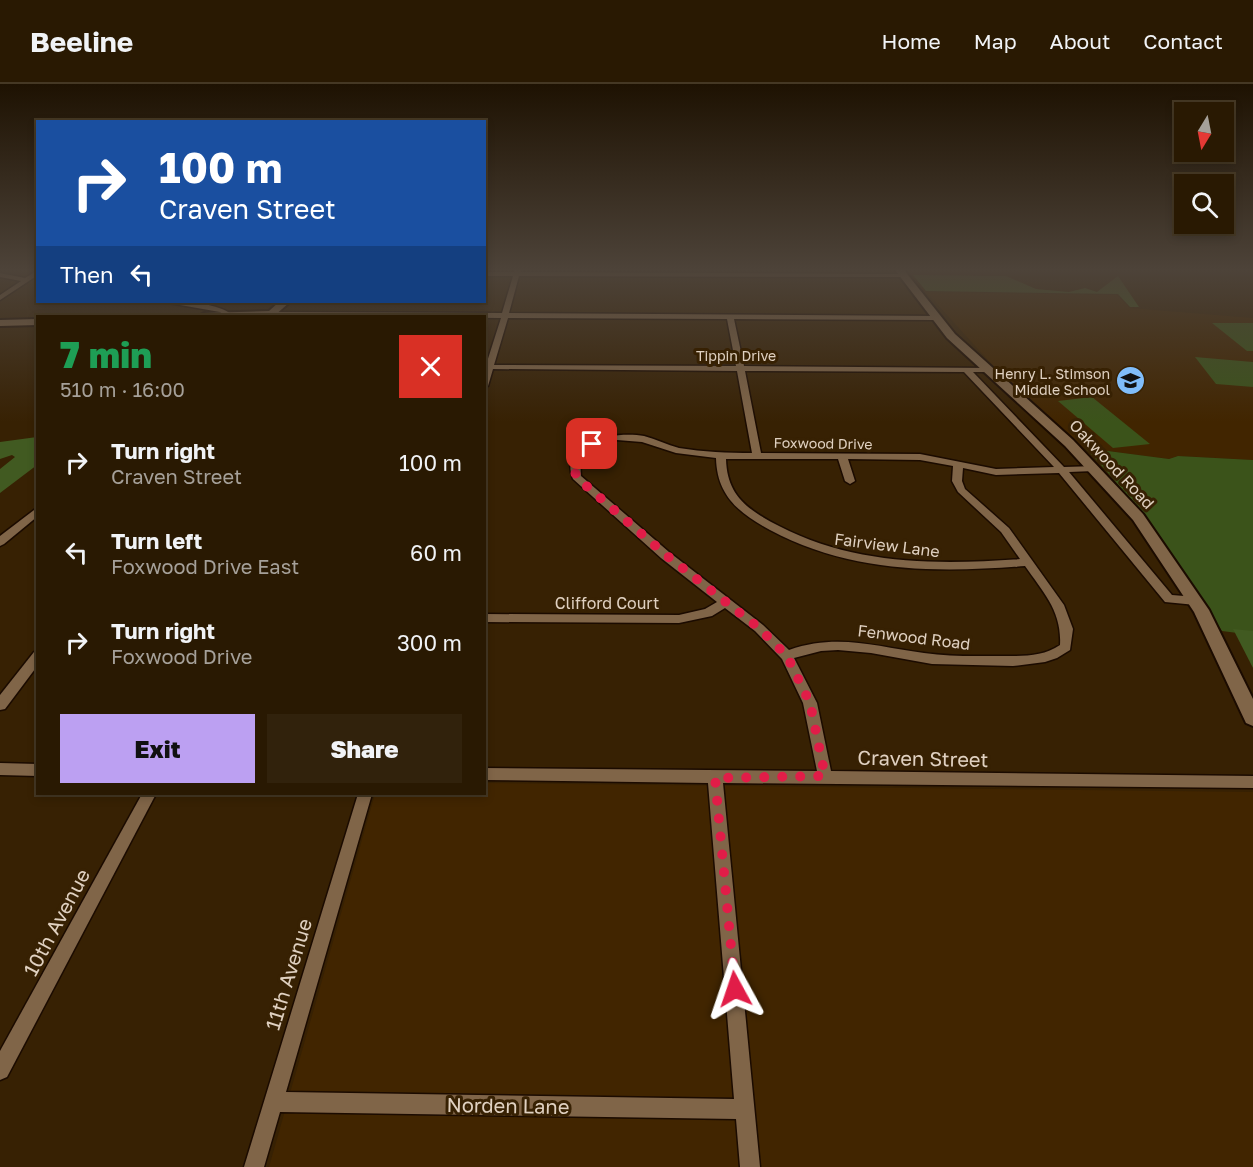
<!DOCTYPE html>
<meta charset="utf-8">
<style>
:root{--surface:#291902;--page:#31220c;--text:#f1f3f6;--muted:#a5a099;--line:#453824;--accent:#bca0f2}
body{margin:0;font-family:"Golos Text",sans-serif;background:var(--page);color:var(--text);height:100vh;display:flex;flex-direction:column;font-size:22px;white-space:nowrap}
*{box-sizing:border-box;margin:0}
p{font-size:20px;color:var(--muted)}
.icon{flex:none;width:33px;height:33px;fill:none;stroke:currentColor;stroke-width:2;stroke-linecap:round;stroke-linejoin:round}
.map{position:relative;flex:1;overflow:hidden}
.side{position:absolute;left:36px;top:231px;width:450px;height:480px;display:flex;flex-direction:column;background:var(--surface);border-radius:0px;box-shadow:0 3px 9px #0003,0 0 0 2px var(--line)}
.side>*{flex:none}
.hud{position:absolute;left:36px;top:36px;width:450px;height:183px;border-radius:0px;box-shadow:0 3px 9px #0003,0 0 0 2px var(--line);background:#1a4fa0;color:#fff;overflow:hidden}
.needle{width:39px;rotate:190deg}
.tools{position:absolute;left:1174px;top:18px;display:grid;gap:12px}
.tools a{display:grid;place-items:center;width:60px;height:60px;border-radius:0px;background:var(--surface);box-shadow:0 3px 9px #0003,0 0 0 2px var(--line);font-size:30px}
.pin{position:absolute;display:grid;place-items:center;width:51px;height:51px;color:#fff;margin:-26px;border-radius:12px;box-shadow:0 3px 9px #0006}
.me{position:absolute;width:66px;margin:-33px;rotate:355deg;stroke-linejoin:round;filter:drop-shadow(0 0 4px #0008)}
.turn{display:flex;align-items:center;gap:21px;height:126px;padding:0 24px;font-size:27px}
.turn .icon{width:78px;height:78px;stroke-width:2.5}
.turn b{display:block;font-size:42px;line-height:51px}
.then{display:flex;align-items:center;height:57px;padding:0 24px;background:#0003;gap:12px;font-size:22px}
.round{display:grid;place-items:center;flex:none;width:63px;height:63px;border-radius:0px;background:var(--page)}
.head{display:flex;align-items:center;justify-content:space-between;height:102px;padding:0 24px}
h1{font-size:36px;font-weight:800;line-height:45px;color:#1e9e55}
.cta{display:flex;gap:12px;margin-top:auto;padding:12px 24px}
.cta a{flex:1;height:69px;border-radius:0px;background:var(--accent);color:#111;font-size:24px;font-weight:800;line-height:69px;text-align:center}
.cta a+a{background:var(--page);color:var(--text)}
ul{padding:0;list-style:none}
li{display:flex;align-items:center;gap:18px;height:90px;padding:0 24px}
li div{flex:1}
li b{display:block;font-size:22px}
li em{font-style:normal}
header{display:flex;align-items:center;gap:36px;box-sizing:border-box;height:84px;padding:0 30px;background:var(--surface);border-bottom:2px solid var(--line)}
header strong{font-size:28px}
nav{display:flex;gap:33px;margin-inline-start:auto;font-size:21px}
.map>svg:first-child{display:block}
.built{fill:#412500}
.green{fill:#3b531a}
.forest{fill:#415a21}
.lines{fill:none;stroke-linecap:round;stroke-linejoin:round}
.street-casing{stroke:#1b0b00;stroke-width:3}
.secondary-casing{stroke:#1b0b00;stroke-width:4}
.street{fill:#806548;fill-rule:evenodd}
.secondary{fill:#806548;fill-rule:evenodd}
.route{stroke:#e11d48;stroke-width:10;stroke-dasharray:0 18}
.labels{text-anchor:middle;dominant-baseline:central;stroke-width:6;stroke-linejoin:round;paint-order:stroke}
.far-street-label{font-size:14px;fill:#e0d1c1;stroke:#372103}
.far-poi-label{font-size:14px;fill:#e0d1c1;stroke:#372103;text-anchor:end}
.street-label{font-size:16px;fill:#e0d1c1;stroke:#372103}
.near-street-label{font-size:20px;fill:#e0d1c1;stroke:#372103}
</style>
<header>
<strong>Beeline</strong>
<nav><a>Home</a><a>Map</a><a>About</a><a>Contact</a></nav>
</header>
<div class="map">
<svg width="1253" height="1083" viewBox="0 0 1253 1083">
<rect width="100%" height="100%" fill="#372103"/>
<g class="built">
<polygon points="926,208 1117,211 1130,224 1253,234 1253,376 1178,372 1169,375 1085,364 997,286"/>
<polygon points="485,699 1253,708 1253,1083 269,1083 375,710 484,710"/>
</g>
<g class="green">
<polygon points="1212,239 1253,239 1253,267 1247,267"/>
<polygon points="1195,273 1253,278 1253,303 1216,300"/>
<polygon points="1092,313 1150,360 1113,364 1058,317"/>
<path d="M1085,364L1169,375L1178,372L1253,376V551L1222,547C1178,479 1142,423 1085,364Z"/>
</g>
<g class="forest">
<polygon points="913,191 1006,192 1036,205 1069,208 1085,204 1097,208 1118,192 1139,223 1130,223 1118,210 926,207"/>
<polygon points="37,353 37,381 0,409 0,385 15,373 12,371 0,375 0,358"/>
<polygon points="1233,545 1253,547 1253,584"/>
</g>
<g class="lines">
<defs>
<g id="street">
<polygon points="38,186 38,191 0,216 0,211 21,197 0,193 0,189 25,194"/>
<path d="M515,186H521V188L905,190V192L903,193L519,192L509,229L938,232L939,234L935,236L734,235L744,282L991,284V288H973L1064,383L1097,382V386L1094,387L1069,388L1172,511L1196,513L1202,517L1196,521L1165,518L1059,389L996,391L963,384L962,397L965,405L1009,444L1064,521L1073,545L1070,566L1057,574L1045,578L1013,582L932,580L871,569L838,566L821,567L794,574L817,619L831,687L1253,692V704L723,699L760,1083H740L736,1035L280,1028L264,1083H244L358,710H372L286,1008L734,1015L708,699L484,696V684L817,687L803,619L782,575L755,547L725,524L712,532L679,539L484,538V530L679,531L705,525L717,518L661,474L573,395C557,355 618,347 644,352C656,355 667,361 679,364C703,368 728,369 752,369L737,287L493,285L488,302L484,304V281H486L501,234L267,232L272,228L502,229L513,192H484V188H514ZM508,234L727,235L736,282L494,281ZM745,287L964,288L1054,383L996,385L920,370L761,369ZM617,356L642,358L676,369L716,374C717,412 739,429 770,446C850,489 937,489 1025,482C1043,508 1062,527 1060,561C1043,573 1022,572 1002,572C976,572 950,573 924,569C876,563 838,549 789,566L763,541L669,468L581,392C578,364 595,362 617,356ZM726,375H838L845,397L850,400L855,397L848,375L920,376L953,382L952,397L958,408L1001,448L1020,475C937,481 854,481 779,442C748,426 727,412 726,375Z"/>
<path d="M163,218C181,216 220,219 234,232H226L220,228Z"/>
<polygon points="38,423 38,432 4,460 0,462 0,452"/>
<polygon points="38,566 38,581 5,625 0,626 0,611 34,568"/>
<polygon points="0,679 38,680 38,692 0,691"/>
<polygon points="142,710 156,710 7,993 0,996 0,967"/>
</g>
<g id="secondary">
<polygon points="895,186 904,186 955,250 1073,356 1143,430 1209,526 1253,615 1253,642 1246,639 1194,528 1133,436 1065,362 947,254"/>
<polygon points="279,218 290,218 274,232 199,232 204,229 269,227"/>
<polygon points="38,235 38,241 0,242 0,236"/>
</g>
</defs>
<use href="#street" class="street-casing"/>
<use href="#secondary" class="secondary-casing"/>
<use href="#street" class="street"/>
<use href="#secondary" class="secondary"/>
</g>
<linearGradient id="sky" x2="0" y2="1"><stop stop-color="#1e1202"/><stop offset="0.55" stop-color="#4d4339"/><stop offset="1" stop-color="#4d4339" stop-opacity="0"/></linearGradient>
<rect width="1253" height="338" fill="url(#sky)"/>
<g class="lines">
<path class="route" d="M592,360C579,369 573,377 576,393L666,471L759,544L787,572L810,619L825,692L715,694L735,905"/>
</g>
<defs>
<symbol id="school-disc" viewBox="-11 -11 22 22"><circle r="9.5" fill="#80bdfa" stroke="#372103"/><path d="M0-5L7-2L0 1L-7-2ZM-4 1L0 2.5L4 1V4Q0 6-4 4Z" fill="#111"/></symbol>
</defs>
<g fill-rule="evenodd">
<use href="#school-disc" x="1114" y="280" width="33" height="33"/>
</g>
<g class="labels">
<g class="far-street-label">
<text x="736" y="271">Tippin Drive</text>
<text transform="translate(823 359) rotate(1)">Foxwood Drive</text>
</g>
<g class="far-poi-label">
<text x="1110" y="289">Henry L. Stimson<tspan x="1110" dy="16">Middle School</tspan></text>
</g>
<g class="street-label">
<text transform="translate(1112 380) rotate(47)">Oakwood Road</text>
<text transform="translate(887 461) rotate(7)">Fairview Lane</text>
<text x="607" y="519">Clifford Court</text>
<text transform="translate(914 553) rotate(7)">Fenwood Road</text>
</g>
<g class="near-street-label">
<text transform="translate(923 674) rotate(1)">Craven Street</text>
<text transform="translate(56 838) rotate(-62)">10th Avenue</text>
<text transform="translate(288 890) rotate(-73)">11th Avenue</text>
<text transform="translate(508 1021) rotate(1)">Norden Lane</text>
</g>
</g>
</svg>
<div class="tools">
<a><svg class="needle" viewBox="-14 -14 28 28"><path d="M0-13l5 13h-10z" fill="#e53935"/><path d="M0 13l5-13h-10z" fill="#a5a099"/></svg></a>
<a><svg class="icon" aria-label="search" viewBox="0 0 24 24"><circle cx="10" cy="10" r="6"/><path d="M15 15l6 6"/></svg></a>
</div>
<div class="pin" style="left:592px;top:360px;background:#d93025"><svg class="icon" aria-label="arrive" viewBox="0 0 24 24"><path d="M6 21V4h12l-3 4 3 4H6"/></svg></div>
<svg class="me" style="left:735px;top:905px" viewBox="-20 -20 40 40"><path d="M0-17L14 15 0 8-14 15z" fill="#e11d48" stroke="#fff" stroke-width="4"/></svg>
<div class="hud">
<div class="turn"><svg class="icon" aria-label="right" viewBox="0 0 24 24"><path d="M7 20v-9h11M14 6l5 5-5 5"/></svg><div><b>100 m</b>Craven Street</div></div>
<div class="then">Then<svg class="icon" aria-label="left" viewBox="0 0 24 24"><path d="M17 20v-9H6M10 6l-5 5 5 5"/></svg></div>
</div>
<section class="side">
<div class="head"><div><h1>7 min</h1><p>510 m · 16:00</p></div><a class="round" style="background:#d93025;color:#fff"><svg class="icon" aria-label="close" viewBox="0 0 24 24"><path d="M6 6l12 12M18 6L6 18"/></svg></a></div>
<ul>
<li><svg class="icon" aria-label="right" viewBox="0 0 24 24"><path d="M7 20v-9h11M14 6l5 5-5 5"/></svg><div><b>Turn right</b><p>Craven Street</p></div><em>100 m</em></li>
<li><svg class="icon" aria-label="left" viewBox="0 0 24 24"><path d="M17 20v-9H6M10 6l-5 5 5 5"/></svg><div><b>Turn left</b><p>Foxwood Drive East</p></div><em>60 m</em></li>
<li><svg class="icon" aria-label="right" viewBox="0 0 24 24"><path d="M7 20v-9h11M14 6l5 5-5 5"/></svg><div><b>Turn right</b><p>Foxwood Drive</p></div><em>300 m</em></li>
</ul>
<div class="cta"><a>Exit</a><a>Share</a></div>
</section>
</div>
